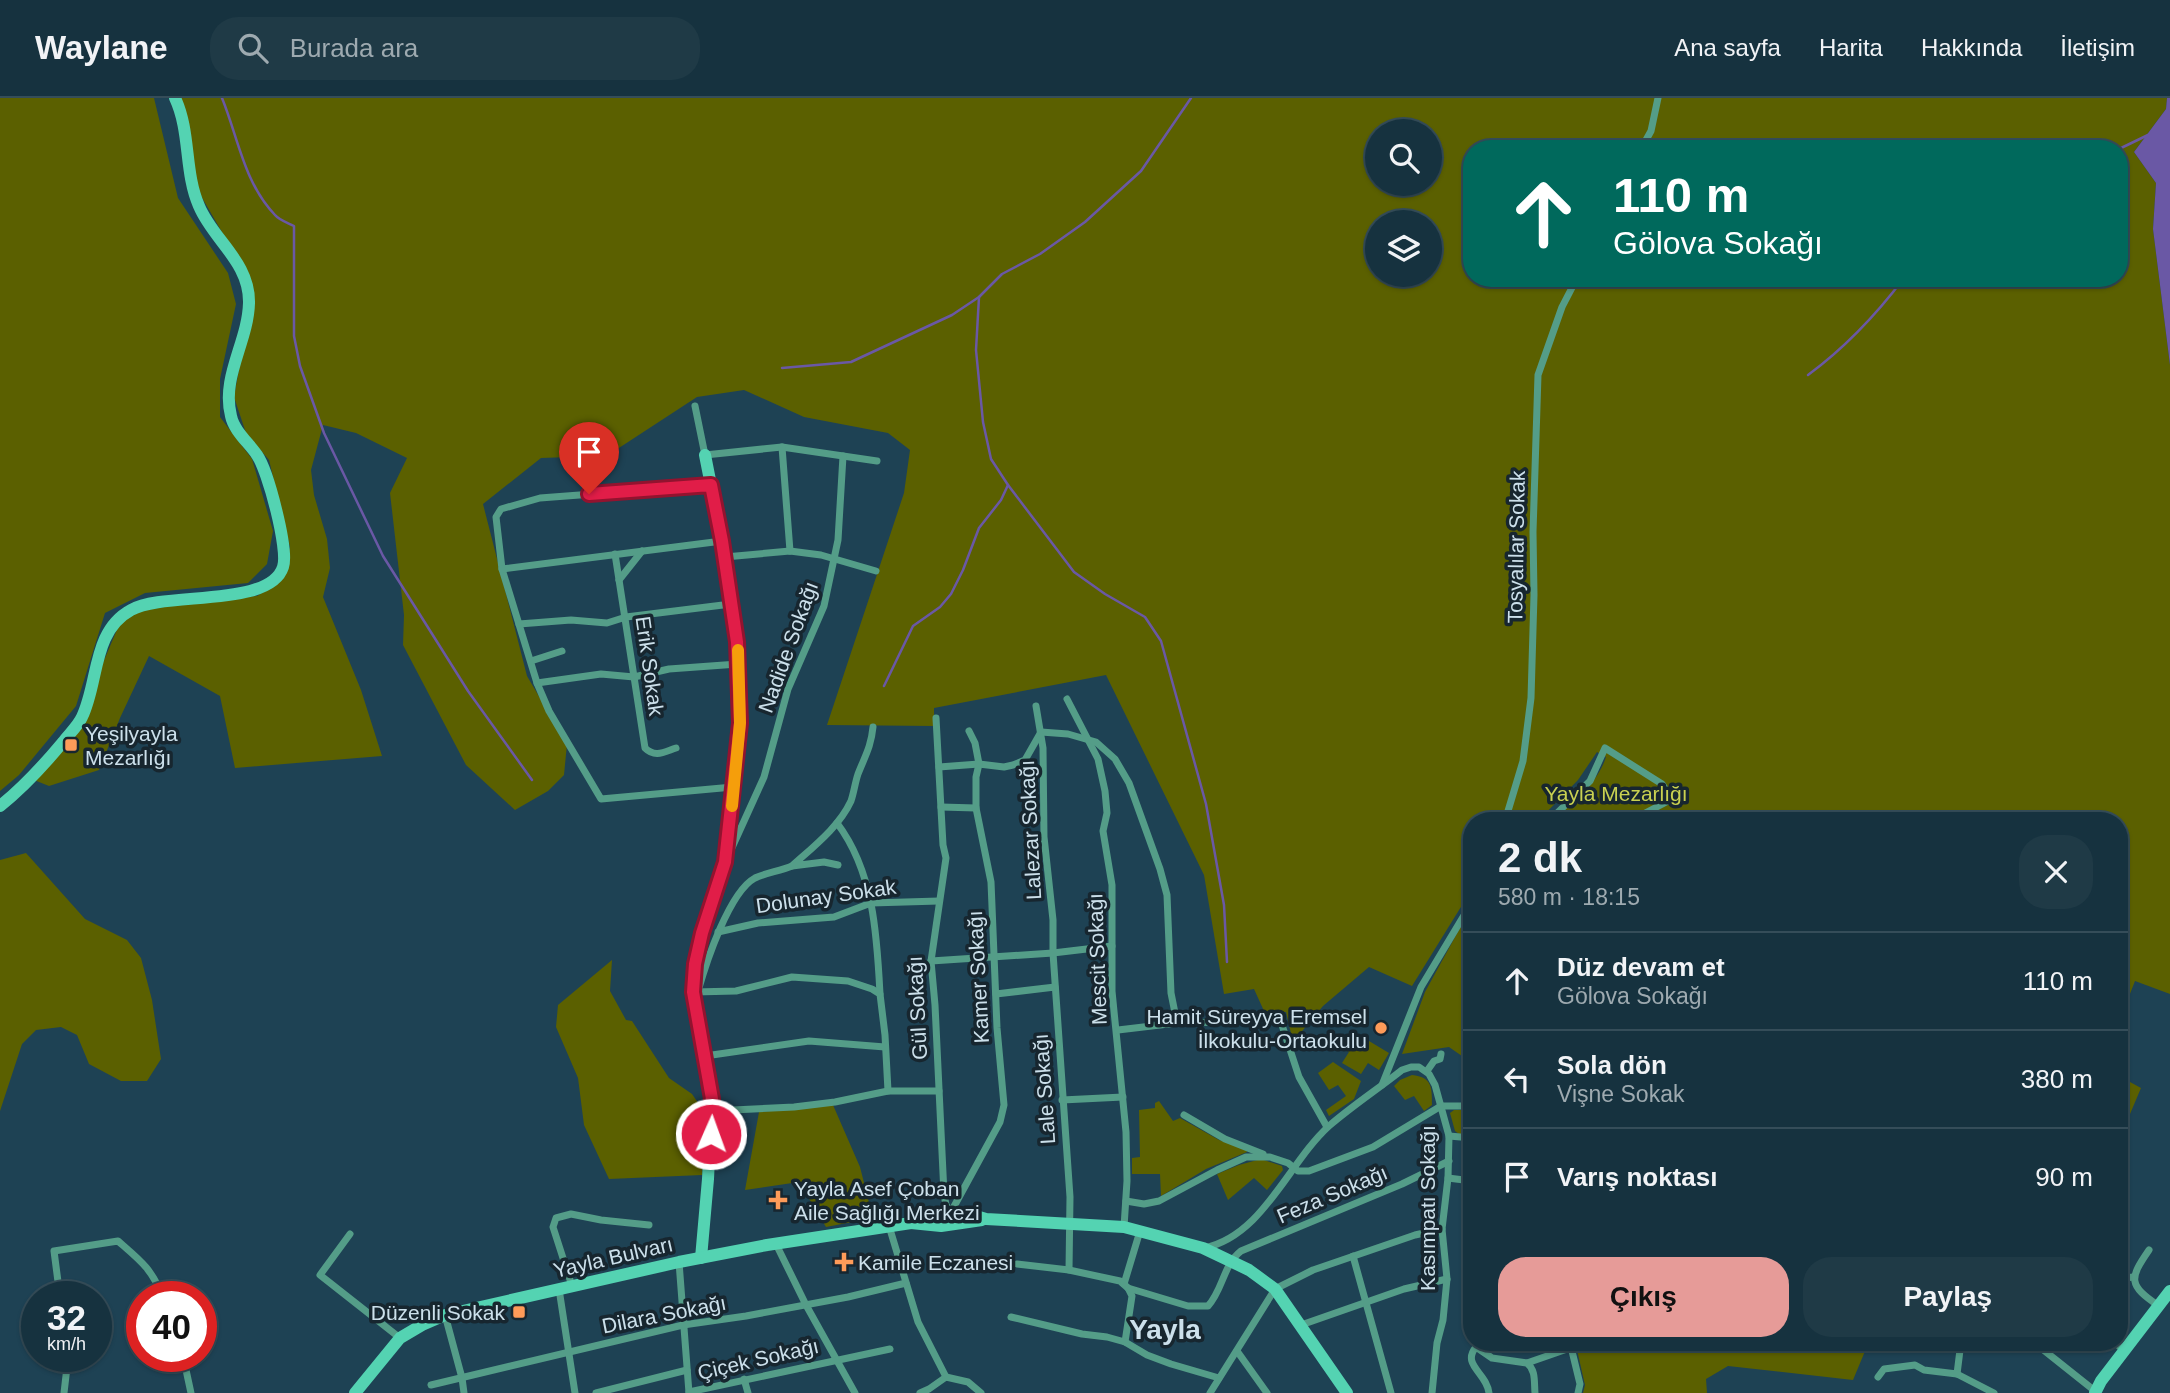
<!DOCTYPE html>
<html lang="tr">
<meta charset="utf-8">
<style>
:root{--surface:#16323f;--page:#1f3a46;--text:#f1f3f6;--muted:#9eaab0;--line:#354d59;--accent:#e69b98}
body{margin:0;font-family:Arial,sans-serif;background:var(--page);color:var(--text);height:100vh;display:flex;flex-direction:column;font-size:26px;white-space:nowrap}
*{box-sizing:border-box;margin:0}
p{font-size:23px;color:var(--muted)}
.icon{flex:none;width:38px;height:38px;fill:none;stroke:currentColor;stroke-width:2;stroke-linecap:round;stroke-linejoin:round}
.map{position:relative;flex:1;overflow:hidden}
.details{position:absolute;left:1463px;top:714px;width:665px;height:539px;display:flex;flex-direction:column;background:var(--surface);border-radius:28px;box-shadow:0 2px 5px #0004,0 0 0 2px var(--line)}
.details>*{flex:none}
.hud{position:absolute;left:1463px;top:42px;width:665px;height:147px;border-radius:28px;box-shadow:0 2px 5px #0004,0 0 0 2px var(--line);background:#00695c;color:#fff;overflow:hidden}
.fabs{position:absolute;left:1365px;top:21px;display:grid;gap:14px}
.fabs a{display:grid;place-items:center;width:77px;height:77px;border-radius:50%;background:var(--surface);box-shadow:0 2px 5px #0004,0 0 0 2px var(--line);font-size:35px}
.speed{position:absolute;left:21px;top:1183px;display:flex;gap:14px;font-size:35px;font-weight:700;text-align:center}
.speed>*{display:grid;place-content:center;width:91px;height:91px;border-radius:50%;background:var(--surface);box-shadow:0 2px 5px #0004,0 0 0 2px var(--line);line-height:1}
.speed small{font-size:18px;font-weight:400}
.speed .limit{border:10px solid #d22;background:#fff;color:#111}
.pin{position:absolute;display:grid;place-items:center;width:60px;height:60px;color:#fff;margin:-72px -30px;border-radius:50% 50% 50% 0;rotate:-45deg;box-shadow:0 0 7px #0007}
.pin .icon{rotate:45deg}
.me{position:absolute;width:77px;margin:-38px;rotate:2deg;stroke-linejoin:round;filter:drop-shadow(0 0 5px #0008)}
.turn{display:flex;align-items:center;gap:24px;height:147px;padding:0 35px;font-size:32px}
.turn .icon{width:91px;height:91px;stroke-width:2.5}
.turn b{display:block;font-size:49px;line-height:60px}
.round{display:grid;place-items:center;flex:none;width:74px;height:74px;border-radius:28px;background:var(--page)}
.headline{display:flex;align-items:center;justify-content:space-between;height:119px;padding:0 35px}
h1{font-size:42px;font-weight:800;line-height:52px}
.button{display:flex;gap:14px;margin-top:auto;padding:14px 35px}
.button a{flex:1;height:80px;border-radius:28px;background:var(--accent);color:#111;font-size:28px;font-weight:800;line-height:80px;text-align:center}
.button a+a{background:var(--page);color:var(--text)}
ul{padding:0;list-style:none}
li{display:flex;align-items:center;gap:21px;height:98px;padding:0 35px;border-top:2px solid var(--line)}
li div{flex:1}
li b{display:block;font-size:26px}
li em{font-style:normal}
header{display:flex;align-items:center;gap:42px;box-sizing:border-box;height:98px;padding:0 35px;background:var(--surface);border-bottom:2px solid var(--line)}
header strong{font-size:33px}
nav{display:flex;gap:38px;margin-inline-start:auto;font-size:24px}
.search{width:490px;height:63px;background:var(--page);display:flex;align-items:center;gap:18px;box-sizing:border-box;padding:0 24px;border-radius:28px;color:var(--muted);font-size:26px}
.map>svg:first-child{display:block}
.green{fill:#5b6000;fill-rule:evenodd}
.water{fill:#6a58a5}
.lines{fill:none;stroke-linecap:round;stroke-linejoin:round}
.stream{stroke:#6a58a5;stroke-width:2.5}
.street{stroke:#549d88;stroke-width:7}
.secondary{stroke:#54d3b2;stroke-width:12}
.route-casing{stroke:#92132f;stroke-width:18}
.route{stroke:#e11d48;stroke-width:12}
.slow{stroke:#f59e0b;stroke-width:12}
.poi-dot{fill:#fe9b59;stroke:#17262f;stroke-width:2.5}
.labels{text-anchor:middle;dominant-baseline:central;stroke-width:7;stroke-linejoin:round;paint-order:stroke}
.street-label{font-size:21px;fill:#cce0eb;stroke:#17262f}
.poi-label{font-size:21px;fill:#cce0eb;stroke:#17262f;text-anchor:start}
.park-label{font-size:21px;fill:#c9d151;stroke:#17262f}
.district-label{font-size:28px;font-weight:bold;fill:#cce0eb;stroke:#17262f}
</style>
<header>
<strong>Waylane</strong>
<div class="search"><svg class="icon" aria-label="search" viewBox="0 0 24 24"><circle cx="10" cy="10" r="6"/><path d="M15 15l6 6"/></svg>Burada ara</div>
<nav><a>Ana sayfa</a><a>Harita</a><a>Hakkında</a><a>İletişim</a></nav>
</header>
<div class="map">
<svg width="2170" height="1295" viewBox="0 0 2170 1295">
<rect width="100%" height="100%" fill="#1e4254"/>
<g class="green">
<polygon points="0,0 154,0 178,100 228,175 236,206 220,281 220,319 252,361 273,433 267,466 248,485 145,495 105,515 76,608 19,677 0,693"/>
<path d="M179,0H2167L2166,11L2134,54L2156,85L2153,131L2170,267V896L2135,883L2119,924V723H1553C1573,702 1597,687 1606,659L1597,654L1578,682L1538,723H1472V795L1464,804L1412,888L1369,869L1323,908L1293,944L1286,914L1264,913L1254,891L1224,896L1204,777L1106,577L934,610V628L827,627L904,395L910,352L888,335L804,319L744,292L697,299L599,363L570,359L541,360L483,406L527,578L567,646L564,677L548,693L515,712L466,667L403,547L404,517L390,395L407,360L356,335L323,327L311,372L314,397L327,441L330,470L323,499L361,592L382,658L235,670L220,598L149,558L120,620L99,672L49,688L34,682L80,630L97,579L124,515L211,502L257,498L278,485L290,449L269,362L246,335L234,299L241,260L248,179L197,91ZM1377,33H1430V86H1377ZM1472,51H2119V180H1472ZM1377,124H1430V177H1377Z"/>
<polygon points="26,755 85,821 127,842 141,860 152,902 161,961 147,983 121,983 89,966 77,937 61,929 36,932 22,946 0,1013 0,762"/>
<polygon points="1472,808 1472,965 1449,949 1402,956 1425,894"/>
<polygon points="612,862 610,893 626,922 632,923 669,980 692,996 707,1018 702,1077 609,1081 584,1027 578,980 556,929 558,907"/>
<polygon points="1354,934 1389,955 1379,972 1368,965 1361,976 1342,965 1349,954 1344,951"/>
<polygon points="1333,964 1361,983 1354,1001 1329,1018 1326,1012 1346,998 1338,987 1329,992 1318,975"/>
<path d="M1412,977C1432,979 1432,989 1432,1007L1424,1013L1414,998L1405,1002L1394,988L1400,982Z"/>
<polygon points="2119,978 2141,990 2119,1042"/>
<polygon points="1159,1003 1173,1023 1180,1020 1219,1042 1246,1051 1247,1054 1206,1071 1161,1098 1160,1076 1132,1076 1132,1060 1140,1059 1139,1012 1155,1010 1155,1005"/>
<polygon points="833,1007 860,1069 873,1120 826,1129 799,1084 745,1092 759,1014"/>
<polygon points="1454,1012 1472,1012 1472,1037 1459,1036 1455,1033 1450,1015"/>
<polygon points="1261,1061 1282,1068 1283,1072 1267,1092 1254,1080 1228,1102 1217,1076 1239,1067"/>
<polygon points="1582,1244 1871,1244 1868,1246 1853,1282 1728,1268 1706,1281 1707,1295 1583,1295 1585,1287 1577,1252"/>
</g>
<polygon class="water" points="2167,0 2170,0 2170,267 2153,131 2156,85 2134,54 2166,11"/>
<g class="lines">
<g class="stream">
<path d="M222,0C238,39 244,85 275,117C279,122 288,125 294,128V238L300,268L324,335L383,458L468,593L532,682"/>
<polyline points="2119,51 2148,37"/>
<polyline points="979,199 976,252 983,324 991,361 1008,387 1074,474 1105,496 1145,519 1161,543 1206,706 1224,807 1227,864"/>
<polyline points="782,270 851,264 952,217 979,199 1002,176 1040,156 1085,124 1141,73 1191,0"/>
<path d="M1808,277C1846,249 1876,217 1904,180"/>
<polyline points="884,588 913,528 940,509 951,496 963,472 979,430 1001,402 1008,387"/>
</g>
<g class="street">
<polyline points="1641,51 1651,33 1658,0"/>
<polyline points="695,308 705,357 782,349 877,363"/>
<polyline points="782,349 790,453"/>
<polyline points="711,387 540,400 501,411 496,419 502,471 537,585 549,613 601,701 733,689"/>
<path d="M615,456L645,650C655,660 664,654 676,650"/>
<polyline points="725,459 790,453 821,457 876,473"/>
<polyline points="502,471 722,443"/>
<polyline points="619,482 642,453"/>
<polyline points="519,526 571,522 607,525 626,519 731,506"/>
<polyline points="531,563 562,553"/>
<polyline points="537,585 601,576 634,579 669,571 738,566"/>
<polyline points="1067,601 1098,661 1105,693 1107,715 1103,733 1112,787 1112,893 1126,1034 1127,1083 1124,1129"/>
<polyline points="1036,608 1043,650 1044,739 1053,822 1053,855 1070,1099 1069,1172"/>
<polyline points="936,620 943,747 946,760 931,863 935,907 944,1096 946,1107 951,1114"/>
<polyline points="939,669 979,666 1004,669 1013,667 1025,662 1041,634 1068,636 1096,644 1115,661 1129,685 1160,771 1167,797 1171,895 1177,925"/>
<polyline points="941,709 976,710"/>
<polyline points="1505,723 1523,663 1531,600 1534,497 1533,434 1538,277 1562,209 1577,180"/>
<polyline points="1549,723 1590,683 1605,650 1662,686 1672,701 1630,723"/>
<path d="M837,725C874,774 877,838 880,896"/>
<polyline points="730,754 764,679 788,591 824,508 838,442 843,358"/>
<path d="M838,767L824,764L792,768C813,749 839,729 851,703C854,694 855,685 858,676C865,658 871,649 873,629"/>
<polyline points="718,834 758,825 834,819 871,805 939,803"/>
<polyline points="931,863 1053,855 1112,848"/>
<path d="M698,893C706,865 729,794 755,780C765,775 780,773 792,768"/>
<polyline points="694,894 736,893 792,879 848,883 872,891 880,896 885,937 888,993"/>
<polyline points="996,896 1055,889"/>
<polyline points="1118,932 1177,925 1225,924 1278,919 1280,921 1299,979 1327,1029"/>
<polyline points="705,958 809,943 885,949"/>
<polyline points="1427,973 1434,963 1440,961 1441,956"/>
<polyline points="1382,987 1421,889 1472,804"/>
<polyline points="1062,1002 1123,999"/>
<polyline points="712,1013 794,1009 835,1004 888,993 939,993"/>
<polyline points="1184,1017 1225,1041 1263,1056"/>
<polyline points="1449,1038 1472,1040"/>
<polyline points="1448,1080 1472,1083"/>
<polyline points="1126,1103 1144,1106 1159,1103 1217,1072 1246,1059 1270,1059 1288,1065 1298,1073 1309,1073 1373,1049 1441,1008 1472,1008"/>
<polyline points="951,1114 1000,1024 1004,1007 997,930 991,784 976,710 976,679 979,666 975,645 969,633"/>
<polyline points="889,1128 918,1224 946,1279 929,1291 920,1295"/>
<polyline points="350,1136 320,1177 400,1240"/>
<polyline points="776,1146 806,1207 855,1295"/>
<path d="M1204,1150C1263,1138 1288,1065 1329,1028C1352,1008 1378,991 1402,972L1411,969H1419L1429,976L1435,987L1449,1038L1448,1080L1442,1131L1447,1181L1443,1222L1437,1245L1432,1295"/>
<path d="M2149,1152C2129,1181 2128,1187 2159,1208"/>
<polyline points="1353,1158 1391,1295"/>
<polyline points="679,1164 689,1295"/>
<polyline points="1017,1166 1069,1172 1120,1183 1128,1190 1132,1198 1125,1244"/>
<polyline points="2119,1181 2133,1179"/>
<polyline points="1124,1186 1140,1133"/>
<polyline points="572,1188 553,1129 556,1120 571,1116 601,1122 649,1127"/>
<path d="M1128,1190L1188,1208H1208C1223,1192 1223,1167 1241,1153L1402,1086L1449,1063"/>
<polyline points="559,1191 575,1295"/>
<path d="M60,1199L54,1153L118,1143C141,1163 151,1170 163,1199"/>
<polyline points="445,1217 462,1280 464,1295"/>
<polyline points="1011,1219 1082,1236 1107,1239 1125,1244 1147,1257 1171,1266 1219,1280"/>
<polyline points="1301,1227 1404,1191 1447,1181"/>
<polyline points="2044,1244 2041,1250 2095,1293"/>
<polyline points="2114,1244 2125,1253"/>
<polyline points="1571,1249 1580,1286 1578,1295"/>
<polyline points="1237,1253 1267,1295"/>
<polyline points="183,1258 191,1295"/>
<polyline points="1527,1265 1570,1250 1576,1244"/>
<polyline points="1957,1276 1961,1244"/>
<polyline points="946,1279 968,1284 981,1295"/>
<polyline points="1878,1279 1884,1271 1915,1267 1924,1272 1957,1276 1994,1295"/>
<polyline points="744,1281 748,1295"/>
<polyline points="431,1287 683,1227 746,1218 848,1199 906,1185"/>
<polyline points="689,1294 890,1251"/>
<polyline points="64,1295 67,1269 66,1258"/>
<polyline points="596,1295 687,1272"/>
<polyline points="1210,1295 1275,1191 1313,1172 1415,1137 1442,1131"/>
<path d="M1489,1295C1487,1275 1461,1267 1476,1249L1492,1260L1527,1265C1536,1272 1534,1284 1535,1295"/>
</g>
<g class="secondary">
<path d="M0,708C24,689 43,668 63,644C69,636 78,628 82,619C99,584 92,533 131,512C165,493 270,510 283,469C289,452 268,373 257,357C249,345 234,333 231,318C221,279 248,244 249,205C250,164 213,142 199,108C184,74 191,34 175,0"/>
<polyline points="911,1125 941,1128 982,1122"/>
<polyline points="701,1160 708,1081 712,1001 693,883 702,835 725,764 740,625 737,544 722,443 705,357"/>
<path d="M355,1295L400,1240L422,1227L445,1217L679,1164L767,1147L911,1125C939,1114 957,1112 986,1121L1124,1129L1203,1150L1249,1172L1275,1191L1347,1295"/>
<polyline points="2095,1295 2101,1283 2170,1193"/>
</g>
</g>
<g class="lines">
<defs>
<polyline id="route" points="589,396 711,387 722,443 737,544 740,625 725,764 702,835 695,866 693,894 712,1001 711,1036"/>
</defs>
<use href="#route" class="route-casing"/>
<use href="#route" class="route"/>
<polyline class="slow" points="732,708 740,625 738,552"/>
</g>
<g class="poi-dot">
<rect x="64" y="640" width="14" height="14" rx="3.5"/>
<circle cx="1381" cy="930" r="7"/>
<path d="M774.5 1091.5h7v7h7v7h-7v7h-7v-7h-7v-7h7z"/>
<path d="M840.5 1153.5h7v7h7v7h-7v7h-7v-7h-7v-7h7z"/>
<rect x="512" y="1207" width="14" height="14" rx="3.5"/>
</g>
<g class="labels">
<g class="street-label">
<text transform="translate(1516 449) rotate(-89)">Tosyalılar Sokak</text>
<text transform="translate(788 549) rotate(-70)">Nadide Sokağı</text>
<text transform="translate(650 568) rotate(82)">Erik Sokak</text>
<text transform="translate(1030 732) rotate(-93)">Lalezar Sokağı</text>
<text transform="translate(826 798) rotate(-8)">Dolunay Sokak</text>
<text transform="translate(1097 861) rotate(-92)">Mescit Sokağı</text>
<text transform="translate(978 879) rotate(-93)">Kamer Sokağı</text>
<text transform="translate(917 910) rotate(-93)">Gül Sokağı</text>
<text transform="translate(1044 991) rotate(-94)">Lale Sokağı</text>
<text transform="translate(1332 1096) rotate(-23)">Feza Sokağı</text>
<text transform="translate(1427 1110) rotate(-90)">Kasımpatı Sokağı</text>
<text transform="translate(613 1159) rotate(-13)">Yayla Bulvarı</text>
<text transform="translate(664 1216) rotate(-11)">Dilara Sokağı</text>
<text transform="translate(758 1261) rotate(-13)">Çiçek Sokağı</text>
</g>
<g class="poi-label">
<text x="85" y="635">Yeşilyayla<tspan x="85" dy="24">Mezarlığı</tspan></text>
<text x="1367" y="918" text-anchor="end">Hamit Süreyya Eremsel<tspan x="1367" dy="24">İlkokulu-Ortaokulu</tspan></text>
<text x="794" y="1090">Yayla Asef Çoban<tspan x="794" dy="24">Aile Sağlığı Merkezi</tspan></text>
<text x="858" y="1164">Kamile Eczanesi</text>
<text x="505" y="1214" text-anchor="end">Düzenli Sokak</text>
</g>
<g class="park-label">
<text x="1616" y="695">Yayla Mezarlığı</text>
</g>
<g class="district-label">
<text x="1165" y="1231">Yayla</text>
</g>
</g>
</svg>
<div class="fabs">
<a><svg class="icon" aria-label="search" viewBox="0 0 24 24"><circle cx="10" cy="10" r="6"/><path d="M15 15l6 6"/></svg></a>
<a><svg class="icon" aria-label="layers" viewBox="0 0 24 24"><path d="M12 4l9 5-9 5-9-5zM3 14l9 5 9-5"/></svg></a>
</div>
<div class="speed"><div>32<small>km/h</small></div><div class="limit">40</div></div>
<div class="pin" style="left:589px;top:396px;background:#d93025"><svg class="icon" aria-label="arrive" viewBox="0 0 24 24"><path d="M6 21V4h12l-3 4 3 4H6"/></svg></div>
<svg class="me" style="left:711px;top:1036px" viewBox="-20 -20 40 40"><circle r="17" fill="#e11d48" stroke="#fff" stroke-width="3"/><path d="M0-11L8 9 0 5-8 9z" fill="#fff"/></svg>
<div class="hud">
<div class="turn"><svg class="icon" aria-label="ahead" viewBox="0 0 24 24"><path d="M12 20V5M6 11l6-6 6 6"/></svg><div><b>110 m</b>Gölova Sokağı</div></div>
</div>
<section class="details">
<div class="headline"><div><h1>2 dk</h1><p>580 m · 18:15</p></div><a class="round"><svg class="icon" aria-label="close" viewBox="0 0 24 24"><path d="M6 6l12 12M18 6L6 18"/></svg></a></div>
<ul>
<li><svg class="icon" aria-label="ahead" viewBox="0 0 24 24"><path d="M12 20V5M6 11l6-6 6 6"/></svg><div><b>Düz devam et</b><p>Gölova Sokağı</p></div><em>110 m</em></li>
<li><svg class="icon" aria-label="left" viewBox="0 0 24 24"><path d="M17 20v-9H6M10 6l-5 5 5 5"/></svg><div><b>Sola dön</b><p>Vişne Sokak</p></div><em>380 m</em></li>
<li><svg class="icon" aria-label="arrive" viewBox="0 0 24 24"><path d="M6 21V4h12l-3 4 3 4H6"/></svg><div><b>Varış noktası</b></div><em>90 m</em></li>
</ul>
<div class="button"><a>Çıkış</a><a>Paylaş</a></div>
</section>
</div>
